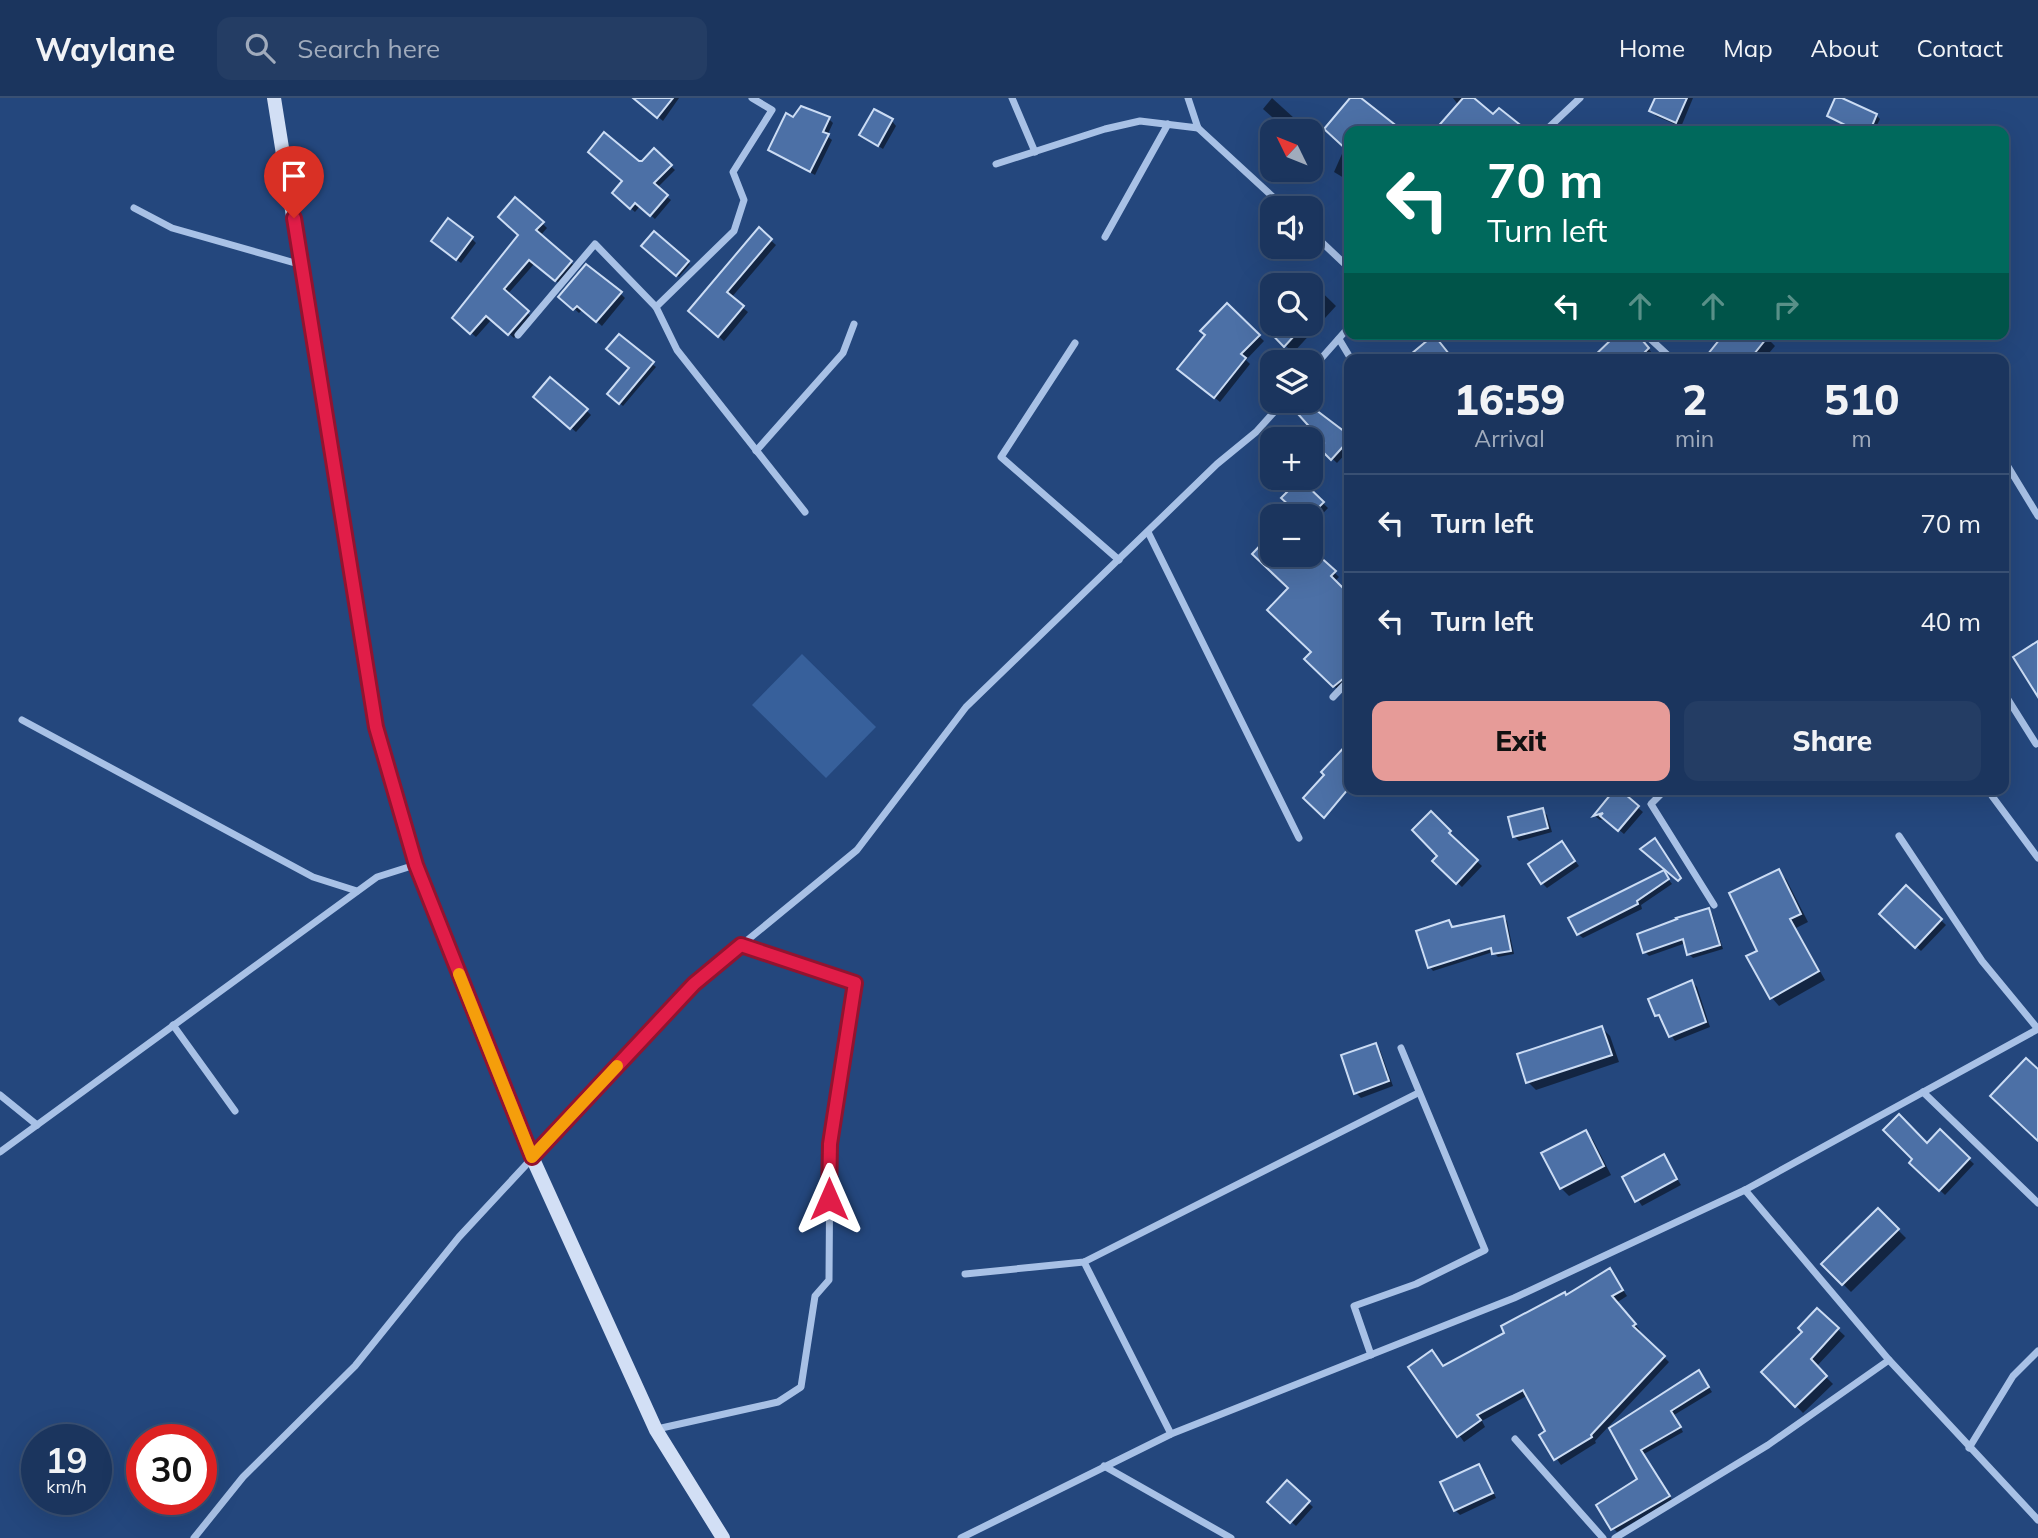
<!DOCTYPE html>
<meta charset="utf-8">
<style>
:root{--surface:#1b355e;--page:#243d64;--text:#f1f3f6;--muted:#a0abbc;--line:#395073;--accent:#e69b98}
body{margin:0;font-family:Mulish,sans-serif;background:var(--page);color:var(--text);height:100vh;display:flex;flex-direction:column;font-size:26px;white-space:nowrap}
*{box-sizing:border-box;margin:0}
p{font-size:23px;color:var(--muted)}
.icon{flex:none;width:38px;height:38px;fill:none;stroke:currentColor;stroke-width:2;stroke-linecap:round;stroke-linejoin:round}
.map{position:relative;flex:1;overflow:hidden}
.panel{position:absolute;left:1344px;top:256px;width:665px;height:441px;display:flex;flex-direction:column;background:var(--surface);border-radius:14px;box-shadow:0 7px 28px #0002,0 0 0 2px var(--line)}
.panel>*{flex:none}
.hud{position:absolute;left:1344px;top:28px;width:665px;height:214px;border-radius:14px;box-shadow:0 7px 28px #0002,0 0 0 2px var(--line);background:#00695c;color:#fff;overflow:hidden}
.needle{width:46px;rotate:313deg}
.buttons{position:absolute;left:1260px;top:21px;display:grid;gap:14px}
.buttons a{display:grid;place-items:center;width:63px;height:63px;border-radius:14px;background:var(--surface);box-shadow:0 7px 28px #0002,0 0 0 2px var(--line);font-size:35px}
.speed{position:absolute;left:21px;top:1326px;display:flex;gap:14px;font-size:35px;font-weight:700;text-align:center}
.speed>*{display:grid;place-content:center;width:91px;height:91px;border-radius:50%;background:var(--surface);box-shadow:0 7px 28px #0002,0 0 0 2px var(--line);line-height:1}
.speed small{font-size:18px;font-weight:400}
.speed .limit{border:10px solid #d22;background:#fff;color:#111}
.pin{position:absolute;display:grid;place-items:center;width:60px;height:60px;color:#fff;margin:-72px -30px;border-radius:50% 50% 50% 0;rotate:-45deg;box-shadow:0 0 7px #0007}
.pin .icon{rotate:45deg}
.me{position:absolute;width:77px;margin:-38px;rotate:0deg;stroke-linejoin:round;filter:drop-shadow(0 0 5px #0008)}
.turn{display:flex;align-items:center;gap:24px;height:147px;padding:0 28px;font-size:32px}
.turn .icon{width:91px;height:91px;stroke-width:2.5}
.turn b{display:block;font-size:49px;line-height:60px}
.lanes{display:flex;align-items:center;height:66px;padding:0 28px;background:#0003;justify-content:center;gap:35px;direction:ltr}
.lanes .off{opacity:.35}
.eta{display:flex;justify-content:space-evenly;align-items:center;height:119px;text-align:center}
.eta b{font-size:42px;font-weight:800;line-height:49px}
.button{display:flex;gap:14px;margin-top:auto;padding:14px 28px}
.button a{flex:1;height:80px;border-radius:14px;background:var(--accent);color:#111;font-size:28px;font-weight:800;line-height:80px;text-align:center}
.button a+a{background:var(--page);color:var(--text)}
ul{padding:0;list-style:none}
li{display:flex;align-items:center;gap:21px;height:98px;padding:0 28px;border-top:2px solid var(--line)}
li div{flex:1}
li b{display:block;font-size:26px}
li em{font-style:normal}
header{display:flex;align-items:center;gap:42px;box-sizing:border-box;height:98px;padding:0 35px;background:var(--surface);border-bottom:2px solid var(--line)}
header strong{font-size:33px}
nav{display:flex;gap:38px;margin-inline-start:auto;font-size:24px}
.search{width:490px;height:63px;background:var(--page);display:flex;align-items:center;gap:18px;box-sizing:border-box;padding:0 24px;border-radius:14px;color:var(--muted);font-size:26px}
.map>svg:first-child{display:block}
.green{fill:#37609b}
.shadow{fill:#0007}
.building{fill:#4c70a6;stroke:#cbdcf4;stroke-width:2}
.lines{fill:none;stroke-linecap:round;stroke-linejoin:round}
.street{stroke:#a8c1e6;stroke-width:7}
.secondary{stroke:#d2dff5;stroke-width:14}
.route-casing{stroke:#92132f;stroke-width:18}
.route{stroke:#e11d48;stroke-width:12}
.slow{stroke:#f59e0b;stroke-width:12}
</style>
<header>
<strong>Waylane</strong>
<div class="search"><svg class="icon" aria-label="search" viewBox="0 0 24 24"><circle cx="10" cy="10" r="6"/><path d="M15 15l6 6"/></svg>Search here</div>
<nav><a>Home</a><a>Map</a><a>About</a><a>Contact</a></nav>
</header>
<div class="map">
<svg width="2038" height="1440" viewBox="0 0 2038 1440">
<rect width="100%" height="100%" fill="#24477d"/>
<polygon class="green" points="802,556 876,629 826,680 752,607"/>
<g class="shadow">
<polygon points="643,0 679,0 663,23 645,8"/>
<polygon points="1272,0 1305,30 1306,33 1288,33 1263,11"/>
<polygon points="1353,0 1359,0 1400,33 1349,33 1349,83 1334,74 1345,49"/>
<polygon points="1453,0 1471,0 1493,19 1522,31 1520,33 1437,33 1459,8"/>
<polygon points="1657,0 1693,0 1681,29 1656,18 1652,13"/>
<polygon points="1836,0 1876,17 1880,21 1874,33 1856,33 1833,22 1829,18"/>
<polygon points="794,21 829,21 833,25 827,38 832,42 815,77 770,52"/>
<polygon points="892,23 896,28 883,51 861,37"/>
<polygon points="654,53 675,72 657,90 671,102 655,121 640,108 635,114 618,99 638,65 643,65"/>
<polygon points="542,125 547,130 540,138 576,169 561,187 535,165 507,197 532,219 514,240 492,221 476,239 454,220"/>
<polygon points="759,132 776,147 731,200 748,214 724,243 695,218"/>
<polygon points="654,136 690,166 679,179 643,148"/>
<polygon points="471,140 476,145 461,165 438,148"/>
<polygon points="1302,175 1336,208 1293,255 1260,222 1272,208 1272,226 1311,226 1311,187 1291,187"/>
<polygon points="620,195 625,200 602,228 583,211 579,215 566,204"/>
<polygon points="1227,207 1264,243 1246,262 1250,266 1220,304 1185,276"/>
<polygon points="1635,236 1653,256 1648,261 1597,261"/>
<polygon points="1763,236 1775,248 1764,261 1706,261"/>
<polygon points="652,266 656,269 623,308 609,296 631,270"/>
<polygon points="1291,303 1301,303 1349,339 1349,352 1337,365 1321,350 1326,345 1291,306"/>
<polygon points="541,304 586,312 591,317 576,334"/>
<polygon points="1300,383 1328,410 1312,427 1311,418 1303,418 1284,400"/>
<polygon points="1272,438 1272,457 1304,457 1315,468 1321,462 1339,479 1334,484 1349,498 1349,583 1339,593 1307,561 1314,554 1290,490 1255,456"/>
<polygon points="1617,692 1643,714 1624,736 1606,721 1600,722 1595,718"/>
<polygon points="1542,712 1547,717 1552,734 1519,743 1514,738"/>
<polygon points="1431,715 1454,739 1453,741 1482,768 1462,789 1434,763 1439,758"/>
<polygon points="1562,745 1579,768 1547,790 1542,785"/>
<polygon points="1778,773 1786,781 1808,824 1796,830 1825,882 1779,908 1772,900 1759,853"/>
<polygon points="1663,774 1672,786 1641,807 1642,811 1583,840 1578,836"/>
<polygon points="1906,790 1946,827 1921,853 1881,816"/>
<polygon points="1708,812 1712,816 1723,851 1693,860 1689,856 1686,845 1649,858 1645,854"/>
<polygon points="1503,820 1507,823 1514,856 1498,859 1493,854 1433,873 1430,869 1418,834 1449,824 1454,831"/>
<polygon points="1692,884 1697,889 1710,929 1675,943 1657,917"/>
<polygon points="1602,930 1610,938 1619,964 1536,992 1528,984"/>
<polygon points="1375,947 1380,952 1393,988 1361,1000 1356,995"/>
<polygon points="1585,1034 1593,1042 1611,1077 1569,1098 1561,1090 1544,1056"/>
<polygon points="1940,1034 1974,1066 1945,1097 1911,1065"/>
<polygon points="1663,1058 1681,1087 1642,1108 1624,1080"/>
<polygon points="1878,1112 1906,1140 1851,1194 1823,1166"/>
<polygon points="1610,1172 1627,1198 1616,1205 1640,1232 1638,1234 1669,1264 1595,1343 1596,1345 1561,1367 1541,1338 1547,1334 1528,1297 1482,1323 1485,1329 1464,1344 1411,1269 1444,1270 1507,1236"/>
<polygon points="1817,1212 1845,1238 1816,1269 1833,1286 1803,1315 1763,1274 1804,1234"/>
<polygon points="1702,1279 1712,1294 1674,1317 1683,1334 1644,1356 1672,1402 1617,1434 1613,1430 1639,1382 1611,1330"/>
<polygon points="1479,1368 1484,1373 1496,1400 1460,1417 1455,1412"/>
<polygon points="1287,1385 1313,1409 1296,1428 1270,1404"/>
</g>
<g class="building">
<polygon points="633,0 673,0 657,20"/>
<polygon points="1350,0 1361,0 1403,33 1349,33 1349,54 1324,31"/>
<polygon points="1463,0 1474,0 1493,16 1499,10 1528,33 1434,33"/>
<polygon points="1655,0 1687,0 1676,25 1649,13"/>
<polygon points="1835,0 1842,0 1877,16 1870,33 1857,33 1827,18"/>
<polygon points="801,8 830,19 823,34 829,36 810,74 768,52 786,15 793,19"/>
<polygon points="874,11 893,21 878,48 859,37"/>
<polygon points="604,34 639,63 642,63 654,50 672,67 654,85 668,97 650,118 635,105 630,111 612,95 622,83 588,54"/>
<polygon points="515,99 544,124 536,132 572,163 555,183 529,162 504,191 529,213 508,237 486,218 470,236 452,220 518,137 498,119"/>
<polygon points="448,120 473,139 456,162 431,143"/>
<polygon points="759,129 772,141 727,194 744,208 718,239 688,213"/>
<polygon points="654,133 689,163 676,178 641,148"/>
<polygon points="586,166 622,194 596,224 577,208 573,212 558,199"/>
<polygon points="1227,205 1260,237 1241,256 1246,260 1214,300 1177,271 1205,237 1200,233"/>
<polygon points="1262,226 1305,226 1284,249"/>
<polygon points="619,236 654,264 619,306 607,296 629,270 606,251"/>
<polygon points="1617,236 1637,236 1649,250 1638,261 1591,261"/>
<polygon points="1724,236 1770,236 1750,261 1704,261"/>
<polygon points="1434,237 1453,261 1405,261"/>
<polygon points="550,279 588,311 570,331 533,299"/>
<polygon points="1290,303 1304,303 1349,337 1349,342 1331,362 1319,350 1324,345 1289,306"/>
<polygon points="1300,381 1324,404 1310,418 1301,418 1281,400"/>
<polygon points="1272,435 1272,457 1318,457 1336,473 1331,478 1349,496 1349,576 1333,589 1304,561 1311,554 1267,512 1288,490 1252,456"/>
<polygon points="2038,543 2038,599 2013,559"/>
<polygon points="1349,644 1349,690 1324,720 1303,700 1324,677 1321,674"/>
<polygon points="1615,691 1619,691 1639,708 1618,733 1600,718 1603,715 1593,718"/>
<polygon points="1543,710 1548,730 1513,739 1508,719"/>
<polygon points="1431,713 1451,733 1449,735 1478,762 1456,786 1432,763 1437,758 1412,732"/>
<polygon points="1655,740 1681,780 1678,783 1640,751"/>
<polygon points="1562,743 1575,763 1541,786 1528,766"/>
<polygon points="1779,771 1801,816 1790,821 1819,873 1770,901 1746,858 1757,853 1729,795"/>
<polygon points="1664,772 1669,781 1637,803 1638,806 1577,837 1568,820"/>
<polygon points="1906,787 1942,821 1915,850 1879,816"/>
<polygon points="1709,810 1720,847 1687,857 1683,841 1643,855 1637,836 1677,821 1676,820"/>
<polygon points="1504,818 1511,853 1492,856 1491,850 1428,870 1416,833 1449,822 1452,829"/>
<polygon points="1692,882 1706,924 1669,939 1659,917 1655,918 1648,901"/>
<polygon points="1602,928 1612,957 1526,985 1517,956"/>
<polygon points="1376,945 1389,983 1354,996 1341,957"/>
<polygon points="2026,960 2038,971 2038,1043 1990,998"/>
<polygon points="1899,1016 1927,1045 1940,1031 1970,1060 1939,1093 1909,1065 1912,1061 1883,1032"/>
<polygon points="1586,1032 1604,1068 1560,1091 1541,1055"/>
<polygon points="1664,1056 1677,1081 1635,1104 1622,1079"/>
<polygon points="1878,1110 1899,1131 1842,1187 1821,1166"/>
<polygon points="1610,1170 1623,1192 1612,1198 1636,1226 1633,1228 1665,1258 1591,1337 1592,1339 1554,1362 1539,1337 1545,1333 1523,1292 1477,1317 1481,1322 1457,1339 1408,1269 1432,1252 1443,1268 1504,1235 1501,1228 1565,1194 1566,1197"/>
<polygon points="1817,1210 1839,1230 1811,1261 1827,1278 1795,1309 1761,1274 1802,1234 1798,1230"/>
<polygon points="1699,1272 1709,1289 1671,1313 1681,1329 1641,1352 1670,1398 1611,1432 1596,1407 1637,1381 1609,1330"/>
<polygon points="1479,1366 1493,1395 1454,1413 1440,1384"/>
<polygon points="1287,1382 1310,1403 1290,1425 1267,1404"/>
</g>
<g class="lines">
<g class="street">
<polyline points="1012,0 1035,54"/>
<polyline points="1188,0 1198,30 1285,110"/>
<polyline points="1545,33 1580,0"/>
<polyline points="996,66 1105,31 1140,23 1198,30"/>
<polyline points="134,110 172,130 302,167"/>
<polyline points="1311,134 1349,170"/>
<polyline points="1105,139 1168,26"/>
<polyline points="656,209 734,133 744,102 733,74 772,12 752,0"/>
<polyline points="1645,236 1672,261"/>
<polyline points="518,237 595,146 656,209 677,252 805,414"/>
<polyline points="1339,241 1351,261"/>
<polyline points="1075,245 1001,359 1119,462"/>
<polyline points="1311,272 1349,229"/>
<polyline points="756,353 843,255 854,226"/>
<polyline points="2004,362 2038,418"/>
<polyline points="1148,434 1299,740"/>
<polyline points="2004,595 2036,646"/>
<polyline points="1333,599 1349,582"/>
<polyline points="22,622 313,779 357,793"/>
<polyline points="1666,691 1651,706 1714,807"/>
<polyline points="1992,698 2038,760"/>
<polyline points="1899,738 1982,863 2038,931"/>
<polyline points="173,927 235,1013"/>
<polyline points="1923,994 2038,1105"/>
<polyline points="0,997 37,1027"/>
<polyline points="0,1054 377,779 415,767"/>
<polyline points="1745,1092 1889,1262 2038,1422"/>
<polyline points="1084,1164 1171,1336"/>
<polyline points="965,1176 1084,1164 1418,995"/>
<polyline points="1371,1257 1354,1208 1416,1186 1485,1152 1401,950"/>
<polyline points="657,1331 778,1304 801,1289 815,1198 829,1182 830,1046 855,885 741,847"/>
<polyline points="1515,1341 1603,1440"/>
<polyline points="1969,1350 2013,1278 2038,1253"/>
<polyline points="1104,1368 1231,1440"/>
<polyline points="194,1440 243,1379 355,1268 459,1139 694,886 857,752 966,609 1217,366 1256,334 1284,303"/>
<polyline points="961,1440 1171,1336 1514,1200 1745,1092 2038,931"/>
<polyline points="1615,1440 1768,1347 1889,1262"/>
</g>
<polyline class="secondary" points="274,0 375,629 416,767 532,1059 656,1332 723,1440"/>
</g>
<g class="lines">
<defs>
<polyline id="route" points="294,120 376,629 416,767 532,1059 694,886 741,847 855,885 830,1046 829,1101"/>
</defs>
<use href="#route" class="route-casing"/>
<use href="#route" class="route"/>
<polyline class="slow" points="459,876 532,1059 617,968"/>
</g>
</svg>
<div class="buttons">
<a><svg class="needle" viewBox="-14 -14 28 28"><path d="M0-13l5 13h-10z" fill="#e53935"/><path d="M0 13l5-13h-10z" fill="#a0abbc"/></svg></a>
<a><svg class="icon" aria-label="sound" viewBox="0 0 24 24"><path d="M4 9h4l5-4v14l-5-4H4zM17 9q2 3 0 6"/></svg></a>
<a><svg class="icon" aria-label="search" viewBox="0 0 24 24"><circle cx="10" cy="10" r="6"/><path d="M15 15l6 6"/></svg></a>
<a><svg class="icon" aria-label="layers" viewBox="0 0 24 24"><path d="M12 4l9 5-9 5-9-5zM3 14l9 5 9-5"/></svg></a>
<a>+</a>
<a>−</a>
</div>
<div class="speed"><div>19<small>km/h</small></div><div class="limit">30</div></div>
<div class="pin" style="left:294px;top:120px;background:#d93025"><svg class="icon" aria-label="arrive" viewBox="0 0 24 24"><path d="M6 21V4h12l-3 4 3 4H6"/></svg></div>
<svg class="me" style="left:829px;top:1101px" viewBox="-20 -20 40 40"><path d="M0-17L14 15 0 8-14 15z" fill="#e11d48" stroke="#fff" stroke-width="4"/></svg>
<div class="hud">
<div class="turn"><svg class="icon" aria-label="left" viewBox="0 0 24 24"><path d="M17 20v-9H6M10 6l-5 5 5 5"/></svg><div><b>70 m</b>Turn left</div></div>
<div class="lanes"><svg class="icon" aria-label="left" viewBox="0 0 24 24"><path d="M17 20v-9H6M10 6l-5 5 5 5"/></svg><svg class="icon off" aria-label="ahead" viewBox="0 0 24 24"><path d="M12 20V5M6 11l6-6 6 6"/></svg><svg class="icon off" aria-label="ahead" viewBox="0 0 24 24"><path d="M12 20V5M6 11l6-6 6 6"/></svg><svg class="icon off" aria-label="right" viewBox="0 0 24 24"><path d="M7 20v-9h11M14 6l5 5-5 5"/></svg></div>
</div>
<section class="panel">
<div class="eta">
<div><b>16:59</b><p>Arrival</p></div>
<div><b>2</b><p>min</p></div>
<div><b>510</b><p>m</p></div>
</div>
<ul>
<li><svg class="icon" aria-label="left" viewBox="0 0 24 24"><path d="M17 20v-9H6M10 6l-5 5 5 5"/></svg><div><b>Turn left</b></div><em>70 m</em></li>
<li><svg class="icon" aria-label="left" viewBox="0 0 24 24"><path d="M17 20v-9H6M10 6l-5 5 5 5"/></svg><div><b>Turn left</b></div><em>40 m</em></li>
</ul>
<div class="button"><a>Exit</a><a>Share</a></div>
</section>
</div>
